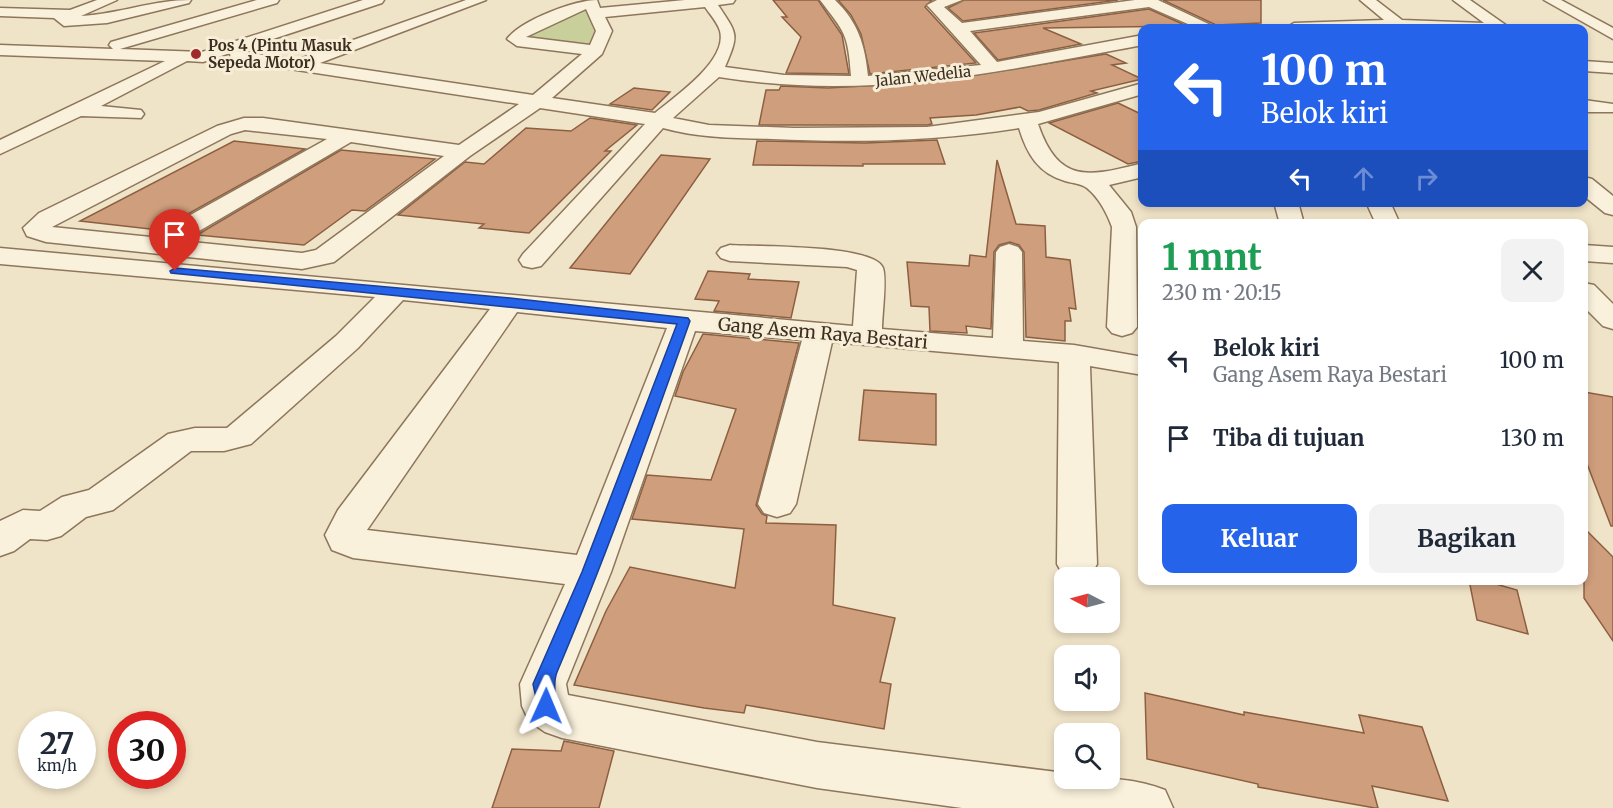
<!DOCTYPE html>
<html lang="id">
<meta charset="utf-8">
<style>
:root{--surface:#fff;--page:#f2f2f3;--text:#1f2937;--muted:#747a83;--accent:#2563eb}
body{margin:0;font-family:Merriweather,serif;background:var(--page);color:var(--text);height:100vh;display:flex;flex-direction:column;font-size:22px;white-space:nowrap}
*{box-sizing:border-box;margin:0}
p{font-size:20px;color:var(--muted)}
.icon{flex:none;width:33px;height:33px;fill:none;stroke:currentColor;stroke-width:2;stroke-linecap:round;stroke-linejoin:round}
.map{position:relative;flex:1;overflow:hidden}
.panel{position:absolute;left:1138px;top:219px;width:450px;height:366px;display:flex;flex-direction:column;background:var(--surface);border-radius:12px;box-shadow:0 3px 9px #0003}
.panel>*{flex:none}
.hud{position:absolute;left:1138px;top:24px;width:450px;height:183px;border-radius:12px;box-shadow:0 3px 9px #0003;background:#2563eb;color:#fff;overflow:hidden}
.needle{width:39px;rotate:276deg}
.buttons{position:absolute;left:1054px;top:567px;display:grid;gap:12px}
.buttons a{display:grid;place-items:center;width:66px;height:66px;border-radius:12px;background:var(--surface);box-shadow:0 3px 9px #0003;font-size:30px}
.speed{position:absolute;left:18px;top:711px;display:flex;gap:12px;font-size:30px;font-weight:700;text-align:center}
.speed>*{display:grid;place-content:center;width:78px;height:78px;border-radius:50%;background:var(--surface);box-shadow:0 3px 9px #0003;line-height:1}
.speed small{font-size:15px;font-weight:400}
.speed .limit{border:9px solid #d22;background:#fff;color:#111}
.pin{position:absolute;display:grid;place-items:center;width:51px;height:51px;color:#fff;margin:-62px -26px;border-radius:50% 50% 50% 0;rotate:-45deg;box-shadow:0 0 6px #0007}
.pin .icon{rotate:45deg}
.me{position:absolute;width:66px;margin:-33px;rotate:1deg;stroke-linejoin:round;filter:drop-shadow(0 0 4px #0008)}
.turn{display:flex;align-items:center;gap:21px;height:126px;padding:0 24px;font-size:27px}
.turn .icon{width:78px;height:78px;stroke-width:2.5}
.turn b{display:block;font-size:42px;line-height:51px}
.lanes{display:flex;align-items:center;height:57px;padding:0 24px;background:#0003;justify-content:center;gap:30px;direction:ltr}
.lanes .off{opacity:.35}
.round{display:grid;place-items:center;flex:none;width:63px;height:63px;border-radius:12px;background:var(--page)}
.overview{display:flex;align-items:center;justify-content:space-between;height:102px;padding:0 24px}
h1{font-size:36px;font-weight:700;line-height:45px;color:#1e9e55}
.primary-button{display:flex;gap:12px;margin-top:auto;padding:12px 24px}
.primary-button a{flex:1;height:69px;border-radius:12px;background:var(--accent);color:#fff;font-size:24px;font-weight:700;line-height:69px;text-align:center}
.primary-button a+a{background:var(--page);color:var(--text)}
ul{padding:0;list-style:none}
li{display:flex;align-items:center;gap:18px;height:78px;padding:0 24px}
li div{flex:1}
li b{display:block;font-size:22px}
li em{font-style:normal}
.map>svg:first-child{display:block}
.green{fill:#c9cf9b}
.building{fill:#cf9f7d;stroke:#8d5f41;stroke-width:1.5}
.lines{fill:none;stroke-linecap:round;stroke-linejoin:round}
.street-casing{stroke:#8d765c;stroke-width:3}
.street{fill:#faf1dc;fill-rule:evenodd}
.route{fill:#2563eb;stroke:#184099;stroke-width:1.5}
.poi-dot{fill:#9e2a2b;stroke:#f7eed8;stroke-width:2}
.labels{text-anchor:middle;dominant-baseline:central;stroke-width:6;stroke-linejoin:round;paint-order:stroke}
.far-poi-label{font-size:15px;font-weight:bold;fill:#3d2e20;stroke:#f7eed8;text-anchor:start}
.far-street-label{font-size:15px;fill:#3d2e20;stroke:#f7eed8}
.street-label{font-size:18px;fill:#3d2e20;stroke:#f7eed8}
</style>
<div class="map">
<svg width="1613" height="808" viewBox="0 0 1613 808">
<rect width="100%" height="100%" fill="#f0e4c8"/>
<polygon class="green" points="586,6 597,33 591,48 520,40"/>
<g class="building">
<polygon points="773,0 818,0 842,35 849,74 786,73 801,37 782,17 787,17"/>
<polygon points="838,0 932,0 925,7 976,63 870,74 861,34 851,15"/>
<polygon points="964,0 1118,0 963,21 948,8"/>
<polygon points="1163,0 1261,0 1261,23 1216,25"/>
<polygon points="1149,9 1187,26 1043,28 1081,44 998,60 974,33"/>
<polygon points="1106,54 1126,63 1112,65 1142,79 1091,91 1097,93 1039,110 1028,111 1020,107 976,115 930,118 932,124 927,125 759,125 766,90 779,90 781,86 828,88 933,82"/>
<polygon points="634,88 670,92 652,110 610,104"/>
<polygon points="1118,103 1143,115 1143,161 1128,164 1049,123"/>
<polygon points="590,118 637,125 605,151 611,151 529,233 479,228 484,224 398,215 465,162 484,164 526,128 571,131"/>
<polygon points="937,140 945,164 863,164 863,166 753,165 757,141 865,143"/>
<polygon points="234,141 305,149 159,230 80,221"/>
<polygon points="341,150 435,159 365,211 352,210 304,245 197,235"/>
<polygon points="661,155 710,159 630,274 570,268"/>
<polygon points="997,160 1016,224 1045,226 1046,257 1070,260 1076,309 1069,308 1071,321 1065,321 1065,341 1026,337 1024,252 1019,245 1010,242 999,245 994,252 991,329 966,326 967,333 930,331 929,307 911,306 907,262 969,266 970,255 986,257"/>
<polygon points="708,271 750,274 748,279 799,282 791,318 714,311 719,301 695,299"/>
<polygon points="703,334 799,343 756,505 762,514 767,516 766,523 836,525 833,605 895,618 880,682 891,684 884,729 746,705 744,713 704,708 574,685 606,611 630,567 735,588 744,529 632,519 647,475 711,480 736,409 675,396 683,372"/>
<polygon points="864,390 936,394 936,445 859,440"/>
<polygon points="1584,392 1613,397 1613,526 1611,526 1584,456"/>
<polygon points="1584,528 1613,557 1613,641 1584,598"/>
<polygon points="1469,580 1482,580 1517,590 1528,634 1477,620"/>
<polygon points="1145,693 1244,715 1244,712 1364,733 1359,715 1422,727 1448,801 1372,786 1378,808 1375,808 1258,787 1258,784 1147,759"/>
<polygon points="564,741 614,751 599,808 492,808 512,749 561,751"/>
</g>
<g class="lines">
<defs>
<g id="street">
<path d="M97,0H117L81,16C118,14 153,0 191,0L189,3L107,23L64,26L54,18L0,16V8L70,10Z"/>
<path d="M257,0H279L277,3L120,49L202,52L363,0H384L382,3L237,51L297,60L466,0H486L320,63L533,95L582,54L517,46L507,39C521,20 575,0 597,0L600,8L685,0H735L733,3L718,5C738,35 739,34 725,67L784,75L851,76C848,33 845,33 820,0H835C858,22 865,45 868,76L981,65L927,5L937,0H962L944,7L962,23L1135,0H1158L1217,28H1197L1149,7L970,31L997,62L1143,35V45C997,72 869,101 719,77L673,118L709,125L794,128L927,127L1039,112L1143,83V94L1038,124C1059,186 1091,176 1143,163V177L1109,185L1131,212L1136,227L1137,327L1132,333L1122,336L1112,333L1107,327L1112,227C1107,213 1099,198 1087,188C1082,184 1072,183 1065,181C1038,173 1027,154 1019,128C937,141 855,143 772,139C735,138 698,138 663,128L541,266L532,268L523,266L519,260L523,254L645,124L540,108L470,156L334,262L302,269L46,242L27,236L23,228L39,213L217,126L244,118H263L459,145L519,104L237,61L231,60L230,53L203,62L187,61L101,106L141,110L144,114L141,118L81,116L0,154V140L165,61L0,55V45L113,49L109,45L111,42ZM705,7C709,13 718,23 720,31C728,61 674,97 655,113L552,98L602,54L612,31L605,17ZM586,9L596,31L590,45L526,37ZM245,130L327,139L151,237L52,227L231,134ZM351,142L444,156L316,250L302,253L182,241Z"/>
<polygon points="1360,0 1376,0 1402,20 1484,23 1453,0 1470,0 1510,28 1286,28 1294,23 1384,20"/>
<polygon points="1544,0 1561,0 1613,28 1613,39"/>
<polygon points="1584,61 1613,63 1613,73 1584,71"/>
<polygon points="1584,100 1613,104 1613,112 1584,112"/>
<polygon points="1584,177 1592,179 1613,196 1613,215 1605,213 1584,196"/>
<polygon points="1274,202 1298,202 1304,224 1280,224"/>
<polygon points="1366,202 1390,202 1400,224 1376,224"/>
<path d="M1009,244L1018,247L1022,252L1023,341L1074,345L1143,357V375L1090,366L1097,564L1091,575L1083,578L1063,575L1057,564L1059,362L832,342L796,504L790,513L777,517L764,513L758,504L802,340L695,331L611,572L566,684L568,695L817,742L1065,773V778C1100,778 1133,777 1165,790L1173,808H962L817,788L562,738L545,732L529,721L522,706L520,684L565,584L353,558L332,550L325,535L338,510L490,309L403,300L358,348L251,444L224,451H191L113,510L86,517L61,536L47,540L30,539L14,551L0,556V521L23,510L40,511L62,497L89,490L168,434L195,428H227L336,336L375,297L0,264V248L853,326L857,270L847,267L730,261L721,258L717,253L721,248L730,245C756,247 874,244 883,268C887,280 882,314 882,329L993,338L996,252L1000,247ZM517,312L667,328L577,555L367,530Z"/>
<polygon points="1584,245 1613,247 1613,263 1584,261"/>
<polygon points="1584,283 1594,285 1613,304 1613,329 1603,326 1584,307"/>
</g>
</defs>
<use href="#street" class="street-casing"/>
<use href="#street" class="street"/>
</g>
<path class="route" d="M175,268L510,298L688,318L690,321C648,439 606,557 557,672C551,687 559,699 553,712L546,714L539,712L533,684L582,572L677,324L171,273L170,271Z"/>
<circle class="poi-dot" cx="196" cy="54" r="6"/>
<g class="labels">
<g class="far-poi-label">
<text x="208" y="45">Pos 4 (Pintu Masuk<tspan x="208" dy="17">Sepeda Motor)</tspan></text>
</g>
<g class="far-street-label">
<text transform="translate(923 76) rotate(-6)">Jalan Wedelia</text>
</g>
<g class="street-label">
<text transform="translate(823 333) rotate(5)">Gang Asem Raya Bestari</text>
</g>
</g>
</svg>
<div class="buttons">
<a><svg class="needle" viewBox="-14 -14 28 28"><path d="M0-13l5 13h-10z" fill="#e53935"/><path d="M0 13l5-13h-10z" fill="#747a83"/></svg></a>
<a><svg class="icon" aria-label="sound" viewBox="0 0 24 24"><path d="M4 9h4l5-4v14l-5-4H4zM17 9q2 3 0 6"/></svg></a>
<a><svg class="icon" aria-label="search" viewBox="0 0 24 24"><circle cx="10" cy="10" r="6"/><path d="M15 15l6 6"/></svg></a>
</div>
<div class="speed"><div>27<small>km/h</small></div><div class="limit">30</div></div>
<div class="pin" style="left:175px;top:271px;background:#d93025"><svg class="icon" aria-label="arrive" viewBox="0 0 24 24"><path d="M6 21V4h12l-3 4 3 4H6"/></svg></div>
<svg class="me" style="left:546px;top:706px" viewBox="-20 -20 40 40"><path d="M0-17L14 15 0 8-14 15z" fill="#2563eb" stroke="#fff" stroke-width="4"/></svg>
<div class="hud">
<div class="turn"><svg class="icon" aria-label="left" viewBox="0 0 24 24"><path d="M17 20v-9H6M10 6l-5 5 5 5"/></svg><div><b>100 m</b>Belok kiri</div></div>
<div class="lanes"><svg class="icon" aria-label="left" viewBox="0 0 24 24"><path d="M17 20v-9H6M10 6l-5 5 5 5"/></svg><svg class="icon off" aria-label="ahead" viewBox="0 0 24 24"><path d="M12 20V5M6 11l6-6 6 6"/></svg><svg class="icon off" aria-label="right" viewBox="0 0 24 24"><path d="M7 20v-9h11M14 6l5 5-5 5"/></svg></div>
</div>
<section class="panel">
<div class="overview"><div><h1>1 mnt</h1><p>230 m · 20:15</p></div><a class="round"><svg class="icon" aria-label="close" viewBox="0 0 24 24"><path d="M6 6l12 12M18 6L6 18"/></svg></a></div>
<ul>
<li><svg class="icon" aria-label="left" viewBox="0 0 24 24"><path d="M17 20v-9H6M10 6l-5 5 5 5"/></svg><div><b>Belok kiri</b><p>Gang Asem Raya Bestari</p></div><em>100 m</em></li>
<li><svg class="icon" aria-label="arrive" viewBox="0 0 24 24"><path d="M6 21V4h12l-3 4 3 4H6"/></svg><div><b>Tiba di tujuan</b></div><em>130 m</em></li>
</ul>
<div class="primary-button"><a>Keluar</a><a>Bagikan</a></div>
</section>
</div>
